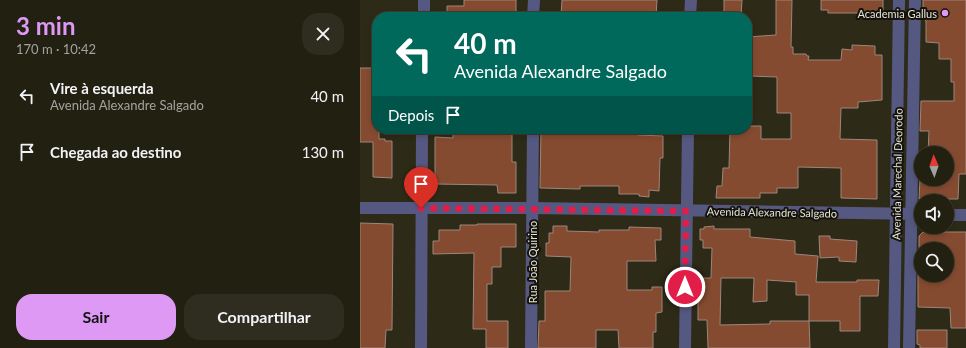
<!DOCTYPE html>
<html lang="pt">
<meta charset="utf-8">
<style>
:root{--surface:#222011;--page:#2e2d1f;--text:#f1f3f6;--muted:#a2a39f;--line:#3f3e31;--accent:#dd99f4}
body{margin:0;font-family:Lato,sans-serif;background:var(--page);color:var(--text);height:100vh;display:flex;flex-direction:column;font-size:15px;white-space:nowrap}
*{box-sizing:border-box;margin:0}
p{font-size:13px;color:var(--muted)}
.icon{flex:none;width:22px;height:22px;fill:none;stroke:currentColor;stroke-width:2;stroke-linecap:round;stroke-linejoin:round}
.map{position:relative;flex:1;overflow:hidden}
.side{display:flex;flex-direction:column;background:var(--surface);width:360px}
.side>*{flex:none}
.guide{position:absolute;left:12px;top:12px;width:380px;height:122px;border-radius:16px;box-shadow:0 2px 6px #0003,0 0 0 1px var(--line);background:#00695c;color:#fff;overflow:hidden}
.needle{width:26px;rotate:358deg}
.fabs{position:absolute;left:554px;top:146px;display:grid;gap:8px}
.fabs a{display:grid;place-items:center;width:40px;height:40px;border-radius:50%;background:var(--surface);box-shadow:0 2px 6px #0003,0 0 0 1px var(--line);font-size:20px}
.pin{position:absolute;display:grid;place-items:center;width:34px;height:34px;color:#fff;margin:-41px -17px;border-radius:50% 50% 50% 0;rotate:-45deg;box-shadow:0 0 4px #0007}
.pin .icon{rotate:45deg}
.me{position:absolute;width:44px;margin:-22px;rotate:0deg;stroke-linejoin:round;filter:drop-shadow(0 0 3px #0008)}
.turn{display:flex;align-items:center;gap:14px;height:84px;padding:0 16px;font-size:18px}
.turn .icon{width:52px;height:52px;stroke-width:2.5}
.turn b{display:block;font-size:28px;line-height:34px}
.then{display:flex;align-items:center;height:38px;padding:0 16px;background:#0003;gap:8px;font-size:15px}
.round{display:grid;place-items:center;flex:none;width:42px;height:42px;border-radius:16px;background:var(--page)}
.head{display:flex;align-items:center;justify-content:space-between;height:68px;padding:0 16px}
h1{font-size:24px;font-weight:700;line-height:30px;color:var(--accent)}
.action{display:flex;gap:8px;margin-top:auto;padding:8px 16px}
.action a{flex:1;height:46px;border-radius:16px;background:var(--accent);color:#111;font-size:16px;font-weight:700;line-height:46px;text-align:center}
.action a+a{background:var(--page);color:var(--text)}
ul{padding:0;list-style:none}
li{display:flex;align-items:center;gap:12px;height:56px;padding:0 16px}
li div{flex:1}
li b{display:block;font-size:15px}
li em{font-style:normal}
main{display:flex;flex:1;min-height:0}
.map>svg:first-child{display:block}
.building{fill:#854b30;stroke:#9d867c;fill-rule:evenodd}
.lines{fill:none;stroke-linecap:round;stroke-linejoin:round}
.minor{stroke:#555881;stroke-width:12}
.route{stroke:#e11d48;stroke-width:7;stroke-dasharray:0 12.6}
.poi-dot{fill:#dd99f4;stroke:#14120a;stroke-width:1.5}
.labels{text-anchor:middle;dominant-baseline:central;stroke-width:4;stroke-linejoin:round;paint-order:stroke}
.poi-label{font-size:11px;fill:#e5e4d8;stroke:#14120a;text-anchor:end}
.street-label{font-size:11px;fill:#e5e4d8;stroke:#14120a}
</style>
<main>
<section class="side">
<div class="head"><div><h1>3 min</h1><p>170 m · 10:42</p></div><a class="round"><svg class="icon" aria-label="close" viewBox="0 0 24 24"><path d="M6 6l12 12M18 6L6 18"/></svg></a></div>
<ul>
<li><svg class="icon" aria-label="left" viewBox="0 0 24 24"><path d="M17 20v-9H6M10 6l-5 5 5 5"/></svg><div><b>Vire à esquerda</b><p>Avenida Alexandre Salgado</p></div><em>40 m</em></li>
<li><svg class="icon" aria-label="arrive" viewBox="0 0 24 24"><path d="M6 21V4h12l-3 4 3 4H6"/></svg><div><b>Chegada ao destino</b></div><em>130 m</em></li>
</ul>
<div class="action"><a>Sair</a><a>Compartilhar</a></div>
</section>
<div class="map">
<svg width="606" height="348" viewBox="0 0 606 348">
<rect width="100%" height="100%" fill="#2d2a17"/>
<g class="building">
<polygon points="104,0 156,0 156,12 150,12 151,17 87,17 87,6 104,6"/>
<polygon points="202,0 297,0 296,17 201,16"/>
<polygon points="364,0 382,0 381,17 364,17"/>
<polygon points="416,0 432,0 431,47 433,47 433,54 446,54 447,56 449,56 448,60 481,60 482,49 492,50 492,45 515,46 515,55 522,55 522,100 498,102 498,108 481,108 480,139 517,140 517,199 481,198 481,168 438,167 438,188 417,188 417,193 400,193 400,198 356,198 357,186 362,186 363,168 369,168 370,129 387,129 387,126 401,126 401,139 431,139 431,113 417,113 417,77 390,76 390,74 387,74 387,37 416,35"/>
<polygon points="461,0 523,0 523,13 468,13 468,10 461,10"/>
<polygon points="563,0 606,0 606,174 599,174 598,199 559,199 560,179 587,179 587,153 568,153 569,131 560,131 561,101 594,101 594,82 591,82 591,59 579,59 579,43 566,42 566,21 563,17"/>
<polygon points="0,68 17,68 15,115 17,115 17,129 19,129 19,139 25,139 25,141 32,141 32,178 13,177 13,142 0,142"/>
<polygon points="93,129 152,129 152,162 156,162 156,193 138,193 137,185 75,184 75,137 93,138"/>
<polygon points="181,129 278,129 278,135 303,136 303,158 300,158 299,191 289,190 289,197 279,196 279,194 259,194 259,186 220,186 220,189 180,188"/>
<polygon points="0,223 33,224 32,330 26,330 25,348 0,348"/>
<polygon points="117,224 156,224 156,247 141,247 141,267 132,267 132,284 127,284 127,321 148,321 148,348 126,348 126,329 113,329 114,253 73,254 73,241 79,241 79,230 100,230 100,225 117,225"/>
<polygon points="193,226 207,226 207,231 239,232 239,230 269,230 269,227 301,228 301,240 295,240 296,261 267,261 267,290 292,290 292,287 302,287 302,312 296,313 296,332 293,332 293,348 259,348 258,330 236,330 236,348 178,348 179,321 185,321 185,291 210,291 211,257 186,256 186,243 189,243 189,233 193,233"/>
<path d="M354,226V229H390V237L435,241V254L458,256L456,282H497V280H519L518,296H500V331H480V321H449L450,348H348L347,320H338V302H337V278H351L352,248H343V240H340V229H344V227ZM361,278H394L393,302L407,301V280L436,282V295H449V321H410V324L360,325Z"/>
<polygon points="563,232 606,232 606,328 591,328 590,308 558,307 558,275 587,275 587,249 559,249 559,236"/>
<polygon points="459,236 470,236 470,239 497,241 496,262 479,261 479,257 460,258"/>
<polygon points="557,330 587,330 587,348 560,348 560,345 557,344"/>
</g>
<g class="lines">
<g class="minor">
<polyline points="64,17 64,0"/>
<polyline points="173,17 174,0"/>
<polyline points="330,17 331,0"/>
<polyline points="0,208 172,208 561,214"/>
<polyline points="587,215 606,215"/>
<polyline points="61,348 62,129"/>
<polyline points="171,348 173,129"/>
<polyline points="325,348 328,129"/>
<polyline points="534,348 539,0"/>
<polyline points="549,348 555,0"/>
</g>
</g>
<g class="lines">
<polyline class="route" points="61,208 326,211 325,287"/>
</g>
<circle class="poi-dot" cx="585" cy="13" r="4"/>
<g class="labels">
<g class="poi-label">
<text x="577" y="13">Academia Gallus</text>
</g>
<g class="street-label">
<text transform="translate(537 174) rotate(-89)">Avenida Marechal Deorodo</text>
<text transform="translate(412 212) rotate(1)">Avenida Alexandre Salgado</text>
<text transform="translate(172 262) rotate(-90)">Rua João Quirino</text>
</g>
</g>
</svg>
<div class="fabs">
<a><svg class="needle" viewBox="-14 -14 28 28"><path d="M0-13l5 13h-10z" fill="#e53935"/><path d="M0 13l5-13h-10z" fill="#a2a39f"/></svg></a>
<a><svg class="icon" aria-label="sound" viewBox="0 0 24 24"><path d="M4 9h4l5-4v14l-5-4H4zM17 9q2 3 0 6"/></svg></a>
<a><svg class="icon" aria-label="search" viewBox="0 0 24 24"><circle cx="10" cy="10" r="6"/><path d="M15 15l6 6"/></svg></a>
</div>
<div class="pin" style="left:61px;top:208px;background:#d93025"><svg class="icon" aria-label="arrive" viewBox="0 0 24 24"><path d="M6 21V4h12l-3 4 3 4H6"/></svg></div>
<svg class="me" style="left:325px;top:287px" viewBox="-20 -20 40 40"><circle r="17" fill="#e11d48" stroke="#fff" stroke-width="3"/><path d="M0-11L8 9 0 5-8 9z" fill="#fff"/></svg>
<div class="guide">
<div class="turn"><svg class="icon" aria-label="left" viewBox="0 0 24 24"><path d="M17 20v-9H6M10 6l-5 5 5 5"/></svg><div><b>40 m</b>Avenida Alexandre Salgado</div></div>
<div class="then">Depois<svg class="icon" aria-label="arrive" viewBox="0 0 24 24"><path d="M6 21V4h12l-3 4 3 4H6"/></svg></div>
</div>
</div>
</main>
